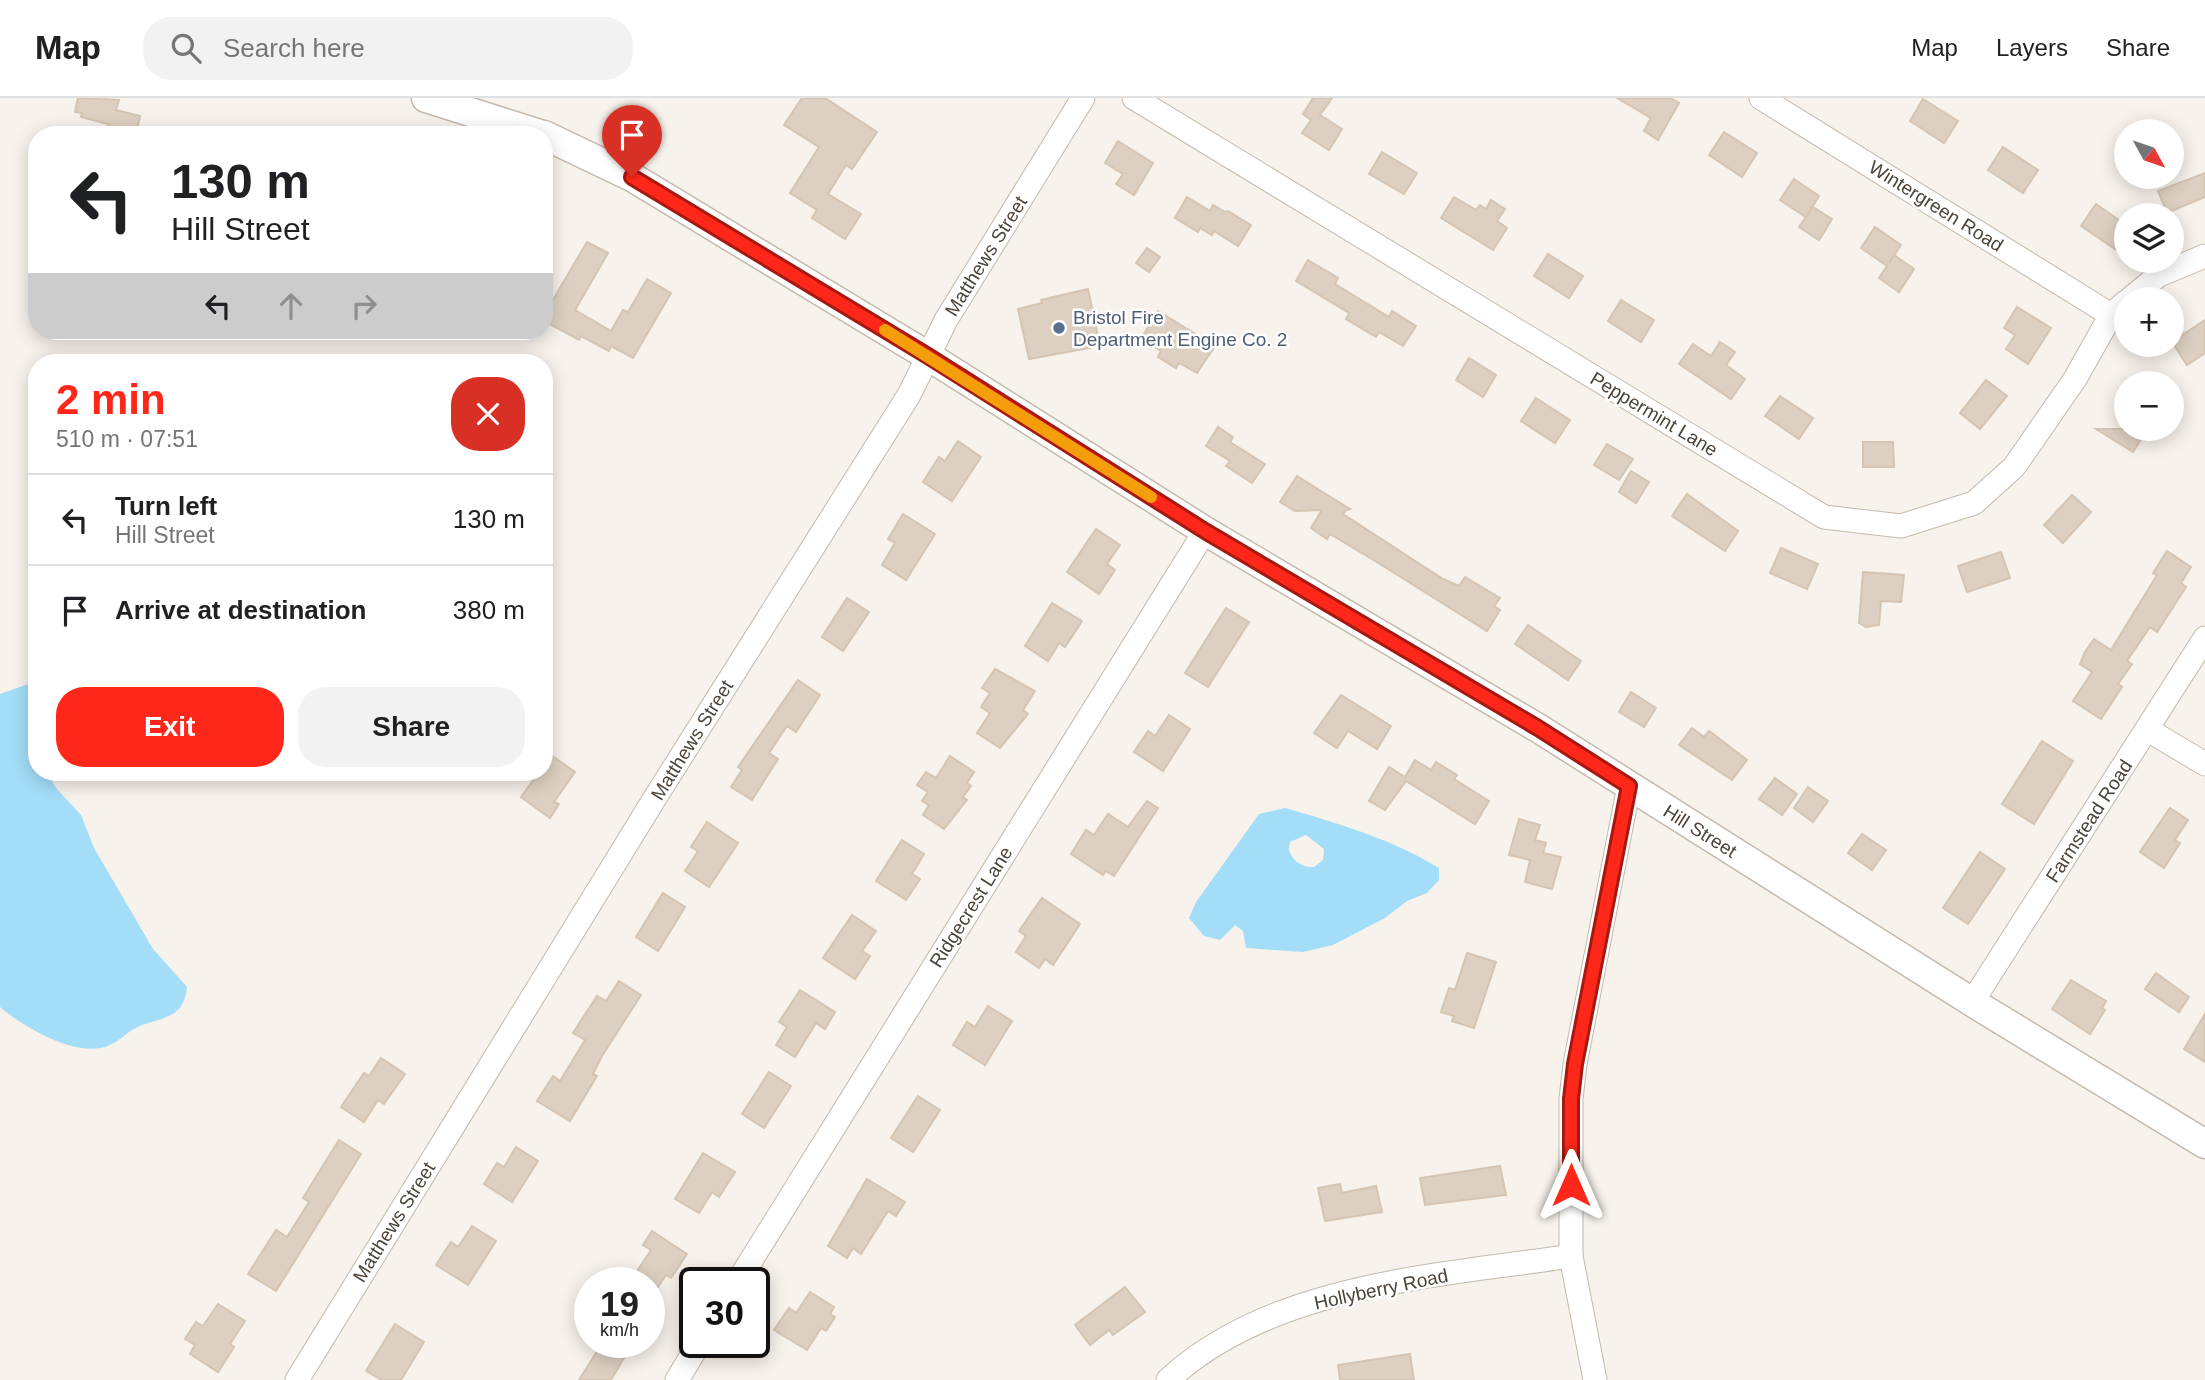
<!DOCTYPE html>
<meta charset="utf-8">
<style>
:root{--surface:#fff;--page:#f2f2f2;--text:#202124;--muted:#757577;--line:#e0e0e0;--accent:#ff271a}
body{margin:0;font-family:Helvetica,sans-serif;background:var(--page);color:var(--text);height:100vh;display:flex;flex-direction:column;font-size:26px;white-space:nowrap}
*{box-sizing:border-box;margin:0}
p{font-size:23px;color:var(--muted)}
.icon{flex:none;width:38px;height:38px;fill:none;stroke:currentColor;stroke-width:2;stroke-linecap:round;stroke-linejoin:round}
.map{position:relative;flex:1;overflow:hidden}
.drawer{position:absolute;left:28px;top:256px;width:525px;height:427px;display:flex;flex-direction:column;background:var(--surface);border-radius:28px;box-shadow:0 4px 18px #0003}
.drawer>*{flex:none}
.hud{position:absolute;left:28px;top:28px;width:525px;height:214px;border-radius:28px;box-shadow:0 4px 18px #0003;background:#fff;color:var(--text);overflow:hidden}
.needle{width:46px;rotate:130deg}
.tools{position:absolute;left:2114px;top:21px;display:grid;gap:14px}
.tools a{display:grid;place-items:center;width:70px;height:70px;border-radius:50%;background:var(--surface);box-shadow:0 4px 18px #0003;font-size:35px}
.speed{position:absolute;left:574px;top:1169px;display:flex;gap:14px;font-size:35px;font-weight:700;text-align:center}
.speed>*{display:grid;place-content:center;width:91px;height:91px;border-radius:50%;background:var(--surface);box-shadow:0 4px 18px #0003;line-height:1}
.speed small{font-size:18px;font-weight:400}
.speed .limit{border:4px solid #111;border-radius:10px;background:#fff;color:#111}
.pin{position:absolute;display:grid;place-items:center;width:60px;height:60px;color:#fff;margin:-72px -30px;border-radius:50% 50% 50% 0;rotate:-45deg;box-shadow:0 0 7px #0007}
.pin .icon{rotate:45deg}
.me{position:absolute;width:77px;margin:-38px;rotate:0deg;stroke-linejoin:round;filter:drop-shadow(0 0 5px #0008)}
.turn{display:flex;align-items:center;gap:24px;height:147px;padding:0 28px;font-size:32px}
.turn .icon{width:91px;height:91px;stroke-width:2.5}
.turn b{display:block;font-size:49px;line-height:60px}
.lanes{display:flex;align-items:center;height:66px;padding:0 28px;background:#0003;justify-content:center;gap:35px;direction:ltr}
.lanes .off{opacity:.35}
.round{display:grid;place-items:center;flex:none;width:74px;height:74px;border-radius:28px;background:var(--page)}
.summary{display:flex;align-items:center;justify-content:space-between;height:119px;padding:0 28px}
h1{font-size:42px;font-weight:700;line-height:52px;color:var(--accent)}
.primary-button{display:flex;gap:14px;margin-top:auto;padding:14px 28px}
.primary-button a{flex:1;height:80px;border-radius:28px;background:var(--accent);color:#fff;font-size:28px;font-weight:700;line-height:80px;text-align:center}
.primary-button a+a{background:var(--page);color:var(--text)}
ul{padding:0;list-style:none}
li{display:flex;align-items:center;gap:21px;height:91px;padding:0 28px;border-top:2px solid var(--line)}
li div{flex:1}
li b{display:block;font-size:26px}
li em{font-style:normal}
header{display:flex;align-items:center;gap:42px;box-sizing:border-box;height:98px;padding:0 35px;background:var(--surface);border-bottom:2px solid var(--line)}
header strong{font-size:33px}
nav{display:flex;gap:38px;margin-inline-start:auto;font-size:24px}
.search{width:490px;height:63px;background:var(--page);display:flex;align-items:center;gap:18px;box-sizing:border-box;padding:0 24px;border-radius:28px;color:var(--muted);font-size:26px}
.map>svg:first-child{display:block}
.water{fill:#a3ddf8;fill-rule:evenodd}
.building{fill:#ddd0c2;stroke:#d5c4b1;stroke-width:2}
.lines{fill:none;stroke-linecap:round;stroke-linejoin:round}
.minor-casing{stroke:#c4b9ac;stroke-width:25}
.tertiary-casing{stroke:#c4b9ac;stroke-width:31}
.minor{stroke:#fff;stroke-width:23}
.tertiary{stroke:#fff;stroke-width:28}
.route-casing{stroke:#a61911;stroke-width:18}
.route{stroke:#ff271a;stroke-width:12}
.slow{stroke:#f59e0b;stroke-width:12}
.service-dot{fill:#5c6f8a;stroke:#fff;stroke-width:2.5}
.labels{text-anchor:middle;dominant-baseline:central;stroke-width:5;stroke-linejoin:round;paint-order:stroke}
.street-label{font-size:19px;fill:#4c4238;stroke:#fff}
.service-label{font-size:19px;fill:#4e5e75;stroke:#fff;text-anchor:start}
</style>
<header>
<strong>Map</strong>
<div class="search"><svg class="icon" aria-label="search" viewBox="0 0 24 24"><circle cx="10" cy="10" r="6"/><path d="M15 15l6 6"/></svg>Search here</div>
<nav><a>Map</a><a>Layers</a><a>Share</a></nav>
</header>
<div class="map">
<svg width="2205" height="1282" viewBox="0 0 2205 1282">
<rect width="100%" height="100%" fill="#f7f2eb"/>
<g class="water">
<path d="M37,583V674H47L56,690L81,717L94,750L153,851L187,889C184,919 166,919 142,927C128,932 120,944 105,949C72,958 24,929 0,909V596Z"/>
<path d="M1285,710C1337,725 1392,741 1439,770V782L1427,795L1407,803L1385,820L1333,847L1303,854L1246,850L1243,833L1235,827L1220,842L1204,838L1189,820L1196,804L1259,716ZM1306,737L1324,751L1323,762L1314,769C1302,770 1291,762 1289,751L1290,744Z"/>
</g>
<g class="building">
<polygon points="78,0 119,2 116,12 140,18 136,37 107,31 108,26 81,19 82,15 75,14"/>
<polygon points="802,0 825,0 877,34 852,71 846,67 828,96 861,116 845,141 812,120 817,112 790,95 819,49 784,27"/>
<polygon points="1313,0 1332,0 1320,17 1342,31 1329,52 1302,35 1311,22 1303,16"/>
<polygon points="1617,0 1670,0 1679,5 1658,42 1644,33 1651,20"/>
<polygon points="1923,1 1958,23 1944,45 1910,23"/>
<polygon points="1724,34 1757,55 1742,79 1709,57"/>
<polygon points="1118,43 1153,65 1134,97 1116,86 1123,76 1105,65"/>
<polygon points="2003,49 2038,72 2023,95 1988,72"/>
<polygon points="1382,54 1417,75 1404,96 1369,76"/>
<polygon points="2205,75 2205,99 2167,115 2158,93"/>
<polygon points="1794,81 1819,98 1806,119 1780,102"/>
<polygon points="1187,99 1210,113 1213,107 1225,114 1228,113 1251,127 1238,148 1214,133 1212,137 1200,130 1198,134 1175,120"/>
<polygon points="1454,99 1476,112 1480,107 1486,111 1491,102 1505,111 1497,123 1507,130 1493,152 1441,120"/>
<polygon points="2096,106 2126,127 2126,134 2115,151 2081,128"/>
<polygon points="1813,109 1832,121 1819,142 1799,129"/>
<polygon points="1875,129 1901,147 1889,165 1894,157 1914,171 1899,194 1879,180 1887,168 1861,150"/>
<polygon points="587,144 608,155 575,212 611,233 623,212 628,214 647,181 671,195 633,260 611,248 609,253 581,238 579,242 544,223 544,217"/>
<polygon points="1147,150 1160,159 1149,174 1136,165"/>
<polygon points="1548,156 1583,178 1569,200 1534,178"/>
<polygon points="1308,162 1338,180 1335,186 1389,219 1392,213 1416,228 1403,248 1379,234 1376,239 1346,221 1349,215 1296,183"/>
<polygon points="1088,191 1100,248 1029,261 1018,211 1042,205 1041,202"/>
<polygon points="1621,202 1654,222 1641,244 1608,223"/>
<polygon points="2017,209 2051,230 2028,266 2006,251 2015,237 2004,230"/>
<polygon points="1158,213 1215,248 1197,275 1179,265 1176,270 1158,259 1161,253 1141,241"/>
<polygon points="2205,222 2205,255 2187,267 2172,244"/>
<polygon points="1720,244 1735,254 1726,267 1745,281 1731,301 1679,266 1693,246 1711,258"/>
<polygon points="1469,260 1496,277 1483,299 1456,282"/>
<polygon points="1986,282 2007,298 1980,331 1960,315"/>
<polygon points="1780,298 1813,320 1799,341 1765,318"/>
<polygon points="1536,300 1570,322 1555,345 1521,323"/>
<polygon points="1218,329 1233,339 1230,344 1265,366 1252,385 1226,368 1230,363 1206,348"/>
<polygon points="2096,331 2148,331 2133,354"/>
<polygon points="958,343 981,359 952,403 923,384 939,359 945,363"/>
<polygon points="1863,344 1893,344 1894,369 1863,369"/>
<polygon points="1607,346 1633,361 1619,382 1594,367"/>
<polygon points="1631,373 1649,384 1636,405 1619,394"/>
<polygon points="1297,378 1350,411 1346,412 1343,416 1443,481 1459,488 1465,479 1500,500 1494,508 1500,512 1487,533 1375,463 1330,436 1327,441 1311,430 1322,412 1295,413 1280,404"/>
<polygon points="1687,396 1738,433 1725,453 1672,418"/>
<polygon points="2072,397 2091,414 2063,445 2044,427"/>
<polygon points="903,416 935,436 906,482 882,467 895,445 888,441"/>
<polygon points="1096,431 1120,447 1107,466 1115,472 1099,496 1067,474"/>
<polygon points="1781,450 1818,466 1807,491 1770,475"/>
<polygon points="2167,453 2191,469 2181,485 2186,489 2157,534 2150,529 2127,563 2132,566 2118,586 2122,589 2101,621 2073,603 2092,574 2080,566 2085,554 2094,541 2111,552 2157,477 2153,475"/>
<polygon points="2001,454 2010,480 1967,494 1958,468"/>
<polygon points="1863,474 1904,477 1901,504 1881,503 1879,527 1866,529 1859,525"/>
<polygon points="847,500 869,514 843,553 822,539"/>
<polygon points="1052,505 1082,523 1065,549 1059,545 1048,563 1025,548"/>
<polygon points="1226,510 1249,524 1208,589 1185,575"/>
<polygon points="1528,527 1581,563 1568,582 1515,546"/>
<polygon points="995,571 1035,593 1023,612 1028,616 1000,650 977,635 990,615 981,609 990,595 982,590"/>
<polygon points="798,582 820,597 796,634 787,628 769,655 778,661 752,702 731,689 742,672 738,669"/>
<polygon points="1631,594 1656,610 1644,629 1619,614"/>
<polygon points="1341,597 1391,628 1377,651 1348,633 1337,650 1314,635"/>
<polygon points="1169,617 1190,631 1163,673 1134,654 1148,633 1155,638"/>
<polygon points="1692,630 1704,639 1709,633 1747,662 1732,682 1679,647"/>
<polygon points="2042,643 2073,663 2034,726 2002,706"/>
<polygon points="551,657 575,674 554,704 559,706 550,720 521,699 539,674 544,674 544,666"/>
<polygon points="950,658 974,674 967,685 971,688 963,699 967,702 944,731 923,717 929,707 922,703 928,694 917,687 926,674 936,680"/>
<polygon points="1415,662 1431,672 1436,664 1457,677 1454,681 1489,703 1475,726 1406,683 1385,712 1369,703 1389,669 1405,679"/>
<polygon points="1775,680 1797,696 1782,717 1759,701"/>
<polygon points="1808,689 1828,703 1813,724 1794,710"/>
<polygon points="1147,703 1158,710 1114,778 1106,773 1103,777 1071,756 1086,732 1094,737 1108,716 1128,729"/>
<polygon points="2170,710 2188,722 2175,742 2180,745 2164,770 2140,754"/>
<polygon points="1519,721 1540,727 1535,742 1546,745 1543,755 1561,759 1552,791 1525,784 1530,762 1509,757"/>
<polygon points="707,724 738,745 709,789 685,773 698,753 691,749"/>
<polygon points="1862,736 1886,752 1872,772 1848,755"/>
<polygon points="902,742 924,756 912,776 920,781 906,802 876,783"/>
<polygon points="1980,754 2005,771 1968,826 1943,810"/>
<polygon points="663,795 685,809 658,853 636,839"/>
<polygon points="1042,800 1080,826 1053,867 1045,861 1039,870 1016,854 1026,838 1019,833"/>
<polygon points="852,817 876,833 862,853 870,858 855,881 823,860"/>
<polygon points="1467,855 1496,864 1474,930 1452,923 1454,918 1441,914 1449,890 1455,892"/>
<polygon points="2156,875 2189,899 2179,914 2145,891"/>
<polygon points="2071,882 2106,903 2102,910 2105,912 2090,936 2052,911"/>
<polygon points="619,883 641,897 602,958 593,976 597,978 570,1023 537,1003 553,978 560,983 585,942 573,935 597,898 606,903"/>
<polygon points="800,892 835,914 825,931 816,925 795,959 776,947 787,929 779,924"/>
<polygon points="988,908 1012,923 985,967 953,947 967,924 975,929"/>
<polygon points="2205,916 2205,964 2184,951"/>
<polygon points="381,960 405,976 384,1006 378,1002 364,1024 341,1009 364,975 369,978"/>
<polygon points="769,974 791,988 764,1030 742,1016"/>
<polygon points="918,998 940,1012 913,1054 891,1040"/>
<polygon points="339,1042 361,1056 276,1193 248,1176 276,1132 287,1139 309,1104 303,1100"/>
<polygon points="516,1049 538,1063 512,1104 484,1086 497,1065 504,1069"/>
<polygon points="703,1055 735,1074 719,1099 712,1094 699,1115 675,1101"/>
<polygon points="1500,1068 1506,1097 1425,1107 1420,1080"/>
<polygon points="867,1081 905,1104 896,1118 888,1113 861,1156 853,1150 847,1160 828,1148"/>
<polygon points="1340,1086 1342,1095 1376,1088 1382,1114 1325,1123 1318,1090"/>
<polygon points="472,1128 496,1143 468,1187 436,1167 451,1144 458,1149"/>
<polygon points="652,1133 687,1156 671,1180 666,1177 654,1195 649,1192 649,1185 639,1185 632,1181 651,1152 643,1147"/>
<polygon points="1125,1189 1145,1214 1113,1237 1109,1232 1090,1247 1075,1227"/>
<polygon points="810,1194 834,1209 830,1216 835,1219 826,1233 821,1230 807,1252 774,1232 789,1210 796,1215"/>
<polygon points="218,1206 245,1223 230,1246 234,1249 218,1274 190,1256 195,1247 185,1241 196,1224 203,1228"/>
<polygon points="395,1226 424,1244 401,1282 382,1282 366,1273"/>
<polygon points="603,1244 614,1244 628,1253 611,1282 579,1282"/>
<polygon points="1410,1256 1414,1282 1340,1282 1338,1267"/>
</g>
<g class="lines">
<defs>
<g id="minor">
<polyline points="1134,0 1824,419 1901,428 1974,405 2014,369 2075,281 2111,217 2126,204"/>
<polyline points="1761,0 2111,217"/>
<polyline points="2130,201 2159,177 2205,158"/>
<polyline points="2148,632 2205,666"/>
<polyline points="1972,904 2205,540"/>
<polyline points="737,1185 1205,433"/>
<polyline points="297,1282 653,703 909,297 946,222 1083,0"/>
<polyline points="677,1282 700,1244"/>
<path d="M1168,1282C1271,1186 1439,1178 1571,1158"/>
<polyline points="1595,1282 1571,1158 1571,1001 1575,966 1629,688"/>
</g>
<g id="tertiary">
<polyline points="426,0 543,37"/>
<polyline points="544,37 632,79 928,258 1205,433 1538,630 1972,904 2205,1046"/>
</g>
</defs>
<use href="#minor" class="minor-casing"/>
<use href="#tertiary" class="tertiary-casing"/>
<use href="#minor" class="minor"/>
<use href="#tertiary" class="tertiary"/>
</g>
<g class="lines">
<defs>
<polyline id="route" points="632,79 928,258 1205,433 1538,630 1629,688 1575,966 1571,1001 1571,1087"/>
</defs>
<use href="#route" class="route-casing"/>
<use href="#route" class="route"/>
<polyline class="slow" points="885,232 1151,399"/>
</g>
<circle class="service-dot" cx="1059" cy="230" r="7"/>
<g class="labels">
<g class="street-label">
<text transform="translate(1936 108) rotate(32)">Wintergreen Road</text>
<text transform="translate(986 158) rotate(-58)">Matthews Street</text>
<text transform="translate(1654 316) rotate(31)">Peppermint Lane</text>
<text transform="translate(692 642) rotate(-58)">Matthews Street</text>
<text transform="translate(2089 723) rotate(-57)">Farmstead Road</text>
<text transform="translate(1700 733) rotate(32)">Hill Street</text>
<text transform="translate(971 809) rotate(-58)">Ridgecrest Lane</text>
<text transform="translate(394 1124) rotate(-58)">Matthews Street</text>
<text transform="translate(1381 1191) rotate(-12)">Hollyberry Road</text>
</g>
<g class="service-label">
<text x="1073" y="219">Bristol Fire<tspan x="1073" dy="22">Department Engine Co. 2</tspan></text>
</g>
</g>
</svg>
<div class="tools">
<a><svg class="needle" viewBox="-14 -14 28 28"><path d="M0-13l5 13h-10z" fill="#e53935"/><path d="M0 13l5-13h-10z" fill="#757577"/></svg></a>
<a><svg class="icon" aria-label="layers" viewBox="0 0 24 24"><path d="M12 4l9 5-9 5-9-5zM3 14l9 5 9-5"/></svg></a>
<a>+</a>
<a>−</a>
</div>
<div class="speed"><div>19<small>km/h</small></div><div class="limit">30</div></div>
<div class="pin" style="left:632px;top:79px;background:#d93025"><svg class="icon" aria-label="arrive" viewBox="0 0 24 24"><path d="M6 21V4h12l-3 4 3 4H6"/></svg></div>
<svg class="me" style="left:1571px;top:1087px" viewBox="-20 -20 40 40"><path d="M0-17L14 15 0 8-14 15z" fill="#ff271a" stroke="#fff" stroke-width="4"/></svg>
<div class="hud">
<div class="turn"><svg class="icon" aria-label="left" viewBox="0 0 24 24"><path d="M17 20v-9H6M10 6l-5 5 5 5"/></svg><div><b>130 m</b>Hill Street</div></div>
<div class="lanes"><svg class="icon" aria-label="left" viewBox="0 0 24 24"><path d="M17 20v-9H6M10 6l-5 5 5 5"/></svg><svg class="icon off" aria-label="ahead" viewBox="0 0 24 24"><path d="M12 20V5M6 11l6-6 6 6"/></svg><svg class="icon off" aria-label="right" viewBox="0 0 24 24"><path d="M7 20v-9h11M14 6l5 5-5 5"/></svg></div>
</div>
<section class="drawer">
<div class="summary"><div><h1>2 min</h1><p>510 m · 07:51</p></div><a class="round" style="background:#d93025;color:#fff"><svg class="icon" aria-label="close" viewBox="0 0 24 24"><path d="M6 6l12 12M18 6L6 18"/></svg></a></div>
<ul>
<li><svg class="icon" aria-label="left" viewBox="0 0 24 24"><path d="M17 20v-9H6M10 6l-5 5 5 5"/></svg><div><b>Turn left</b><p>Hill Street</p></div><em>130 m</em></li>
<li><svg class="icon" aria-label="arrive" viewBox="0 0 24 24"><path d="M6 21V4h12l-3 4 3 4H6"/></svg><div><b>Arrive at destination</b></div><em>380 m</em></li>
</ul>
<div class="primary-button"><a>Exit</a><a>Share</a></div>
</section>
</div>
